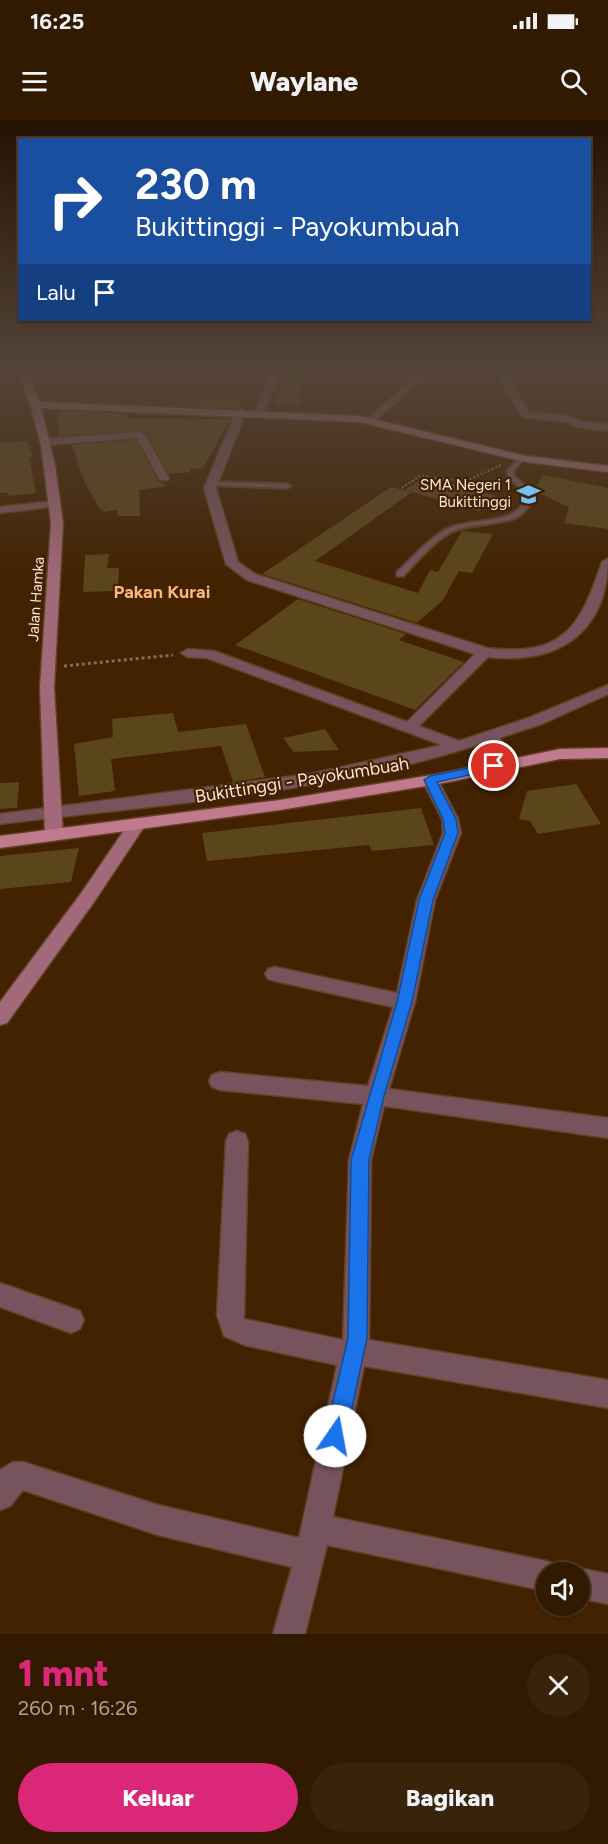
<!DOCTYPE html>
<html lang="id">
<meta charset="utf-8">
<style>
:root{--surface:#321a01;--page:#3a230b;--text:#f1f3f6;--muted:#a8a199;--line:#4d3823;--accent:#db2777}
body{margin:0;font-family:Figtree,sans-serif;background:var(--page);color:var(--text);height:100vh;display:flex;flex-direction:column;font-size:22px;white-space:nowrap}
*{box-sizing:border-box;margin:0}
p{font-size:20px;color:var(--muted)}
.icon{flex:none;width:33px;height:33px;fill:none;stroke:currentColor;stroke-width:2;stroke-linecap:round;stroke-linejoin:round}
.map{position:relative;height:1514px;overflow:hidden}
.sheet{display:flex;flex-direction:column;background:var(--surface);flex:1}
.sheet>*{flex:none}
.top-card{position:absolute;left:18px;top:18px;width:573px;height:183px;border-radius:0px;box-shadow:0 2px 4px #0004,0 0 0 2px var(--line);background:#1a4fa0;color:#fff;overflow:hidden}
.tools{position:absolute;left:536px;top:1442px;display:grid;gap:12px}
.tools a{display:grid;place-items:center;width:54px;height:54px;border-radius:50%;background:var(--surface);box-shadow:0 2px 4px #0004,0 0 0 2px var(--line);font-size:30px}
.pin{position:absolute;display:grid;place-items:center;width:51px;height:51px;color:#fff;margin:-26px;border:3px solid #fff;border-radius:50%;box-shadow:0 2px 6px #0007}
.me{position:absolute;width:66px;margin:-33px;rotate:12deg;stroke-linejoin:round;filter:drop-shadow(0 0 4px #0008)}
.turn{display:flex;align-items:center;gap:21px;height:126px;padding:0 18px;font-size:27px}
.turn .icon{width:78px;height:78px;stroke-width:2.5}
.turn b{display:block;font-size:42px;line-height:51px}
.then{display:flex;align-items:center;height:57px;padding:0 18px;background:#0003;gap:12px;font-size:22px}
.round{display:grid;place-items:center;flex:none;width:63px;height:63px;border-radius:32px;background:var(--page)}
.summary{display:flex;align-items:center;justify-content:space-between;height:102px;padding:0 18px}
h1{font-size:36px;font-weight:800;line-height:45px;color:var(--accent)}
.action{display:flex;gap:12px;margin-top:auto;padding:12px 18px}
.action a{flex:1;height:69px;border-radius:36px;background:var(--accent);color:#fff;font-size:24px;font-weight:800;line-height:69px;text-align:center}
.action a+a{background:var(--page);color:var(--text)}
.status{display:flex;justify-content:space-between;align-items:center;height:42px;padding:0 30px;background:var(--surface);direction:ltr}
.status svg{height:16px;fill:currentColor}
header{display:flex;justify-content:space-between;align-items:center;height:78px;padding:0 18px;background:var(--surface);font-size:27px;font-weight:800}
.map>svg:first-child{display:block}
.building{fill:#5b451a}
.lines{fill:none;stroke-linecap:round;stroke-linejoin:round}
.lane-casing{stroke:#604123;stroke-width:4}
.street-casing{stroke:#604123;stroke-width:3}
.secondary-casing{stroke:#604123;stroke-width:3}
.primary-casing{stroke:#604123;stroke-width:3}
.path-far1{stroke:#886c50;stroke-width:2;stroke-dasharray:2 2;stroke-linecap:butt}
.path{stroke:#886c50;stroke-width:3;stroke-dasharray:3 3;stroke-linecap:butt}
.lane{fill:#77545d;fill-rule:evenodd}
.street{fill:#77545d;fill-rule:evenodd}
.secondary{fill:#a16979;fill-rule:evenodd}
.primary{fill:#c1798e;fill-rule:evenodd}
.route{fill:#1a73e8;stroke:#114b97;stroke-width:1.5}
.labels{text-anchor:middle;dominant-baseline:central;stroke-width:4.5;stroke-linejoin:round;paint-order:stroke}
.far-poi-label{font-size:15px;fill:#fbe6d4;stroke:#422201;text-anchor:end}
.far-street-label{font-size:15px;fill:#fbe6d4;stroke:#422201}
.far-quarter-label{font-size:18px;font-weight:bold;fill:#fbb77b;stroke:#422201}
.street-label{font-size:18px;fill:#fbe6d4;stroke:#422201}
</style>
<div class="status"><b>16:25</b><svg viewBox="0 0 49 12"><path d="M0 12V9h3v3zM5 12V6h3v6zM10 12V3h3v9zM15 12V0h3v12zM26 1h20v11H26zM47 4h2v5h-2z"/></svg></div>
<header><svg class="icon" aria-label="menu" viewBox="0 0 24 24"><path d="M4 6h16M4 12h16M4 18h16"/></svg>Waylane<svg class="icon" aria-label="search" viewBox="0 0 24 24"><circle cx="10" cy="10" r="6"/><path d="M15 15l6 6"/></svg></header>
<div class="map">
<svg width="608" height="1514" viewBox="0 0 608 1514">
<rect width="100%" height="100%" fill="#422201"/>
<g class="building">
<polygon points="286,254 304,254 298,285 275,284"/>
<polygon points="201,280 242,280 237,288 197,287"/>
<polygon points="57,291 129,294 126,299 231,299 202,349 190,348 191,352 169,354 147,314 141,310 59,316"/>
<polygon points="136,320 158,361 167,366 139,370 140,396 118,396 117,390 104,392 99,388 85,363 72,325"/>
<polygon points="27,321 33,337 29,337 36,373 7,376 8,373 0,373 0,323"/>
<polygon points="543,355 608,368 608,409 564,403 569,387 534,371"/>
<polygon points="426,356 500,377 479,391 405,370"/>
<polygon points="391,367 412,372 315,441 418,473 430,450 438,452 462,411 493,414 472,453 459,451 443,480 417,503 262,454"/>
<polygon points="109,434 107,448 119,448 118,471 83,472 85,435"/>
<polygon points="298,479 406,514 399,520 464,542 415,590 235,525"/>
<polygon points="173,593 178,612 246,604 265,657 233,662 221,626 111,639 115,671 79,676 74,624 113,617 112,599"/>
<polygon points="325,609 339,630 294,632 283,618"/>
<polygon points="19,662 17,688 0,689 0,663"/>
<polygon points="576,664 601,704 538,714 530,701 519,699 527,671"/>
<polygon points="421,688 434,725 372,731 369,725 207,741 202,713"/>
<polygon points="79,728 71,762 0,769 0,736"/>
</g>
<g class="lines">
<defs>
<g id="lane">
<path d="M520,337L525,338L513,351L514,356L534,374C524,413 480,398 451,412C433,422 418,441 403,456H397V452C413,438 428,419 447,409C473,396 518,408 528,374L509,358L507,351Z"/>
<polygon points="210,362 287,364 290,366 287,368 208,365 208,363"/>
</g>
<g id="street">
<polygon points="271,250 281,250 263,293 255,295"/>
<polygon points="382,250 419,252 432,250 372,304 367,301 368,299 414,257"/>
<polygon points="502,250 511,250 511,263 529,292 570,296 580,301 608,305 608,311 577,307 567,302 523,297 501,263"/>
<path d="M241,289L246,292L216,368L238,442L255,454L487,528C563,537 580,508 602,442L608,438C608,512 559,545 488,537L419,606L459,621L531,597L608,565V574L542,604L499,618L520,642L512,647L506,645L486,622C331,674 162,684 0,704V694L310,654L442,625L207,538L188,537L181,533L188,529L214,531L407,602L475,534L247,460L226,444L204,368L236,292Z"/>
<polygon points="140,312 145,315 169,358 168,360 160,360 137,318 44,325 39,322 44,319"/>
<polygon points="55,381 59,382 59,386 0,393 0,387"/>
<polygon points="430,655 438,660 458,699 461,713 435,780 415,882 389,969 608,998 608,1018 384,986 371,1040 369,1220 608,1260 608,1288 364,1246 333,1397 546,1441 557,1445 559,1452 546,1452 546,1471 327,1425 305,1514 273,1514 292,1447 158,1415 23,1370 10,1386 0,1390 0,1350 13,1342 23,1342 158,1385 299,1418 337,1245 244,1225 224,1216 217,1195 226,1021 229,1014 237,1011 245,1014 248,1021 244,1199 343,1220 349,1040 363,984 220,970 212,967 209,961 212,955 220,952 368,966 393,887 275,861 268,859 265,854 268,849 275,847 397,873 417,780 443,713 442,699 422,660"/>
<polygon points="0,1163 80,1191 84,1200 80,1209 71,1213 0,1187"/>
<polygon points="579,1448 608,1454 608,1484 579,1478 579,1452 569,1452"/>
</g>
<g id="secondary">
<polygon points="18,250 27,250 39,282 360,296 526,336 608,346 608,352 526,342 360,302 41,288 55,345 63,403 54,567 63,715 54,721 45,715 40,567 51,403 41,325 31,287"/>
<polygon points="137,698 146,704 94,782 7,903 0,905 0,882 82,772 131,700"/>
</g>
<polygon id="primary" points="608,628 608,638 560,639 438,664 280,690 0,728 0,716 280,680 438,654 560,629"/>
</defs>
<use href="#lane" class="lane-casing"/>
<use href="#street" class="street-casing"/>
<use href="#secondary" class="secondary-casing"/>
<use href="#primary" class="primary-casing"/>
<polyline class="path-far1" points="402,368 420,356 466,361 501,345"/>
<polyline class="path" points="64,546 173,535"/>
<use href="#lane" class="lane"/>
<use href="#street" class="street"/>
<use href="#secondary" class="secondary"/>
<use href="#primary" class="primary"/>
</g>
<linearGradient id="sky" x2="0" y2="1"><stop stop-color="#241301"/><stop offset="0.54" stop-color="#544438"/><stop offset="1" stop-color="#544438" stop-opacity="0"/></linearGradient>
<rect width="608" height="462" fill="url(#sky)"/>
<polygon class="route" points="494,643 498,644 498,649 437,662 456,699 458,713 433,780 412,882 384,976 369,1040 367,1218 346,1316 343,1323 335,1327 328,1323 325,1316 348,1218 351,1040 397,882 419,780 445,713 443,699 424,660 430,656"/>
<defs>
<symbol id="school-bare" viewBox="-9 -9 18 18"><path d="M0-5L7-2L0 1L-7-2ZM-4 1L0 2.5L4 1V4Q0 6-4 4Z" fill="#75c0f6" stroke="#422201" stroke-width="2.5" paint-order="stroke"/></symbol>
</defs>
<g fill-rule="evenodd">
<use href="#school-bare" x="512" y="358" width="33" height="33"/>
</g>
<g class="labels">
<g class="far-poi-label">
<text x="511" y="365">SMA Negeri 1<tspan x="511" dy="17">Bukittinggi</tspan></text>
</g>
<g class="far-street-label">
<text transform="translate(36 479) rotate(-86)">Jalan Hamka</text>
</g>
<g class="far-quarter-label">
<text x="162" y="472">Pakan Kurai</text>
</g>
<g class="street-label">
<text transform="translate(302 660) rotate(-9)">Bukittinggi - Payokumbuah</text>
</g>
</g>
</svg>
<div class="tools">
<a><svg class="icon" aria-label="sound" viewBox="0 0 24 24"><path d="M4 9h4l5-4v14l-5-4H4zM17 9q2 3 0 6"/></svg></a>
</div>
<div class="pin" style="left:494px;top:646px;background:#d93025"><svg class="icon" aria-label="arrive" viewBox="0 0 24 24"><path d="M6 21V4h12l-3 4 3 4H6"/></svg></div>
<svg class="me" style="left:335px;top:1316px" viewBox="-20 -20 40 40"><circle r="19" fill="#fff"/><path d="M0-13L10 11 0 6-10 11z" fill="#1a73e8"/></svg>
<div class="top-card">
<div class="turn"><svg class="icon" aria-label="right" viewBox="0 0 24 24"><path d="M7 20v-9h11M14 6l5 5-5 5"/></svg><div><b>230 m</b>Bukittinggi - Payokumbuah</div></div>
<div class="then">Lalu<svg class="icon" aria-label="arrive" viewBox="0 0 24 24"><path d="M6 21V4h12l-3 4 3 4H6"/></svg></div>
</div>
</div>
<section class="sheet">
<div class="summary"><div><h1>1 mnt</h1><p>260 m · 16:26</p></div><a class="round"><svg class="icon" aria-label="close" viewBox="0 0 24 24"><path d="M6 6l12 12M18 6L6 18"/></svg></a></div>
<div class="action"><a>Keluar</a><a>Bagikan</a></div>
</section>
